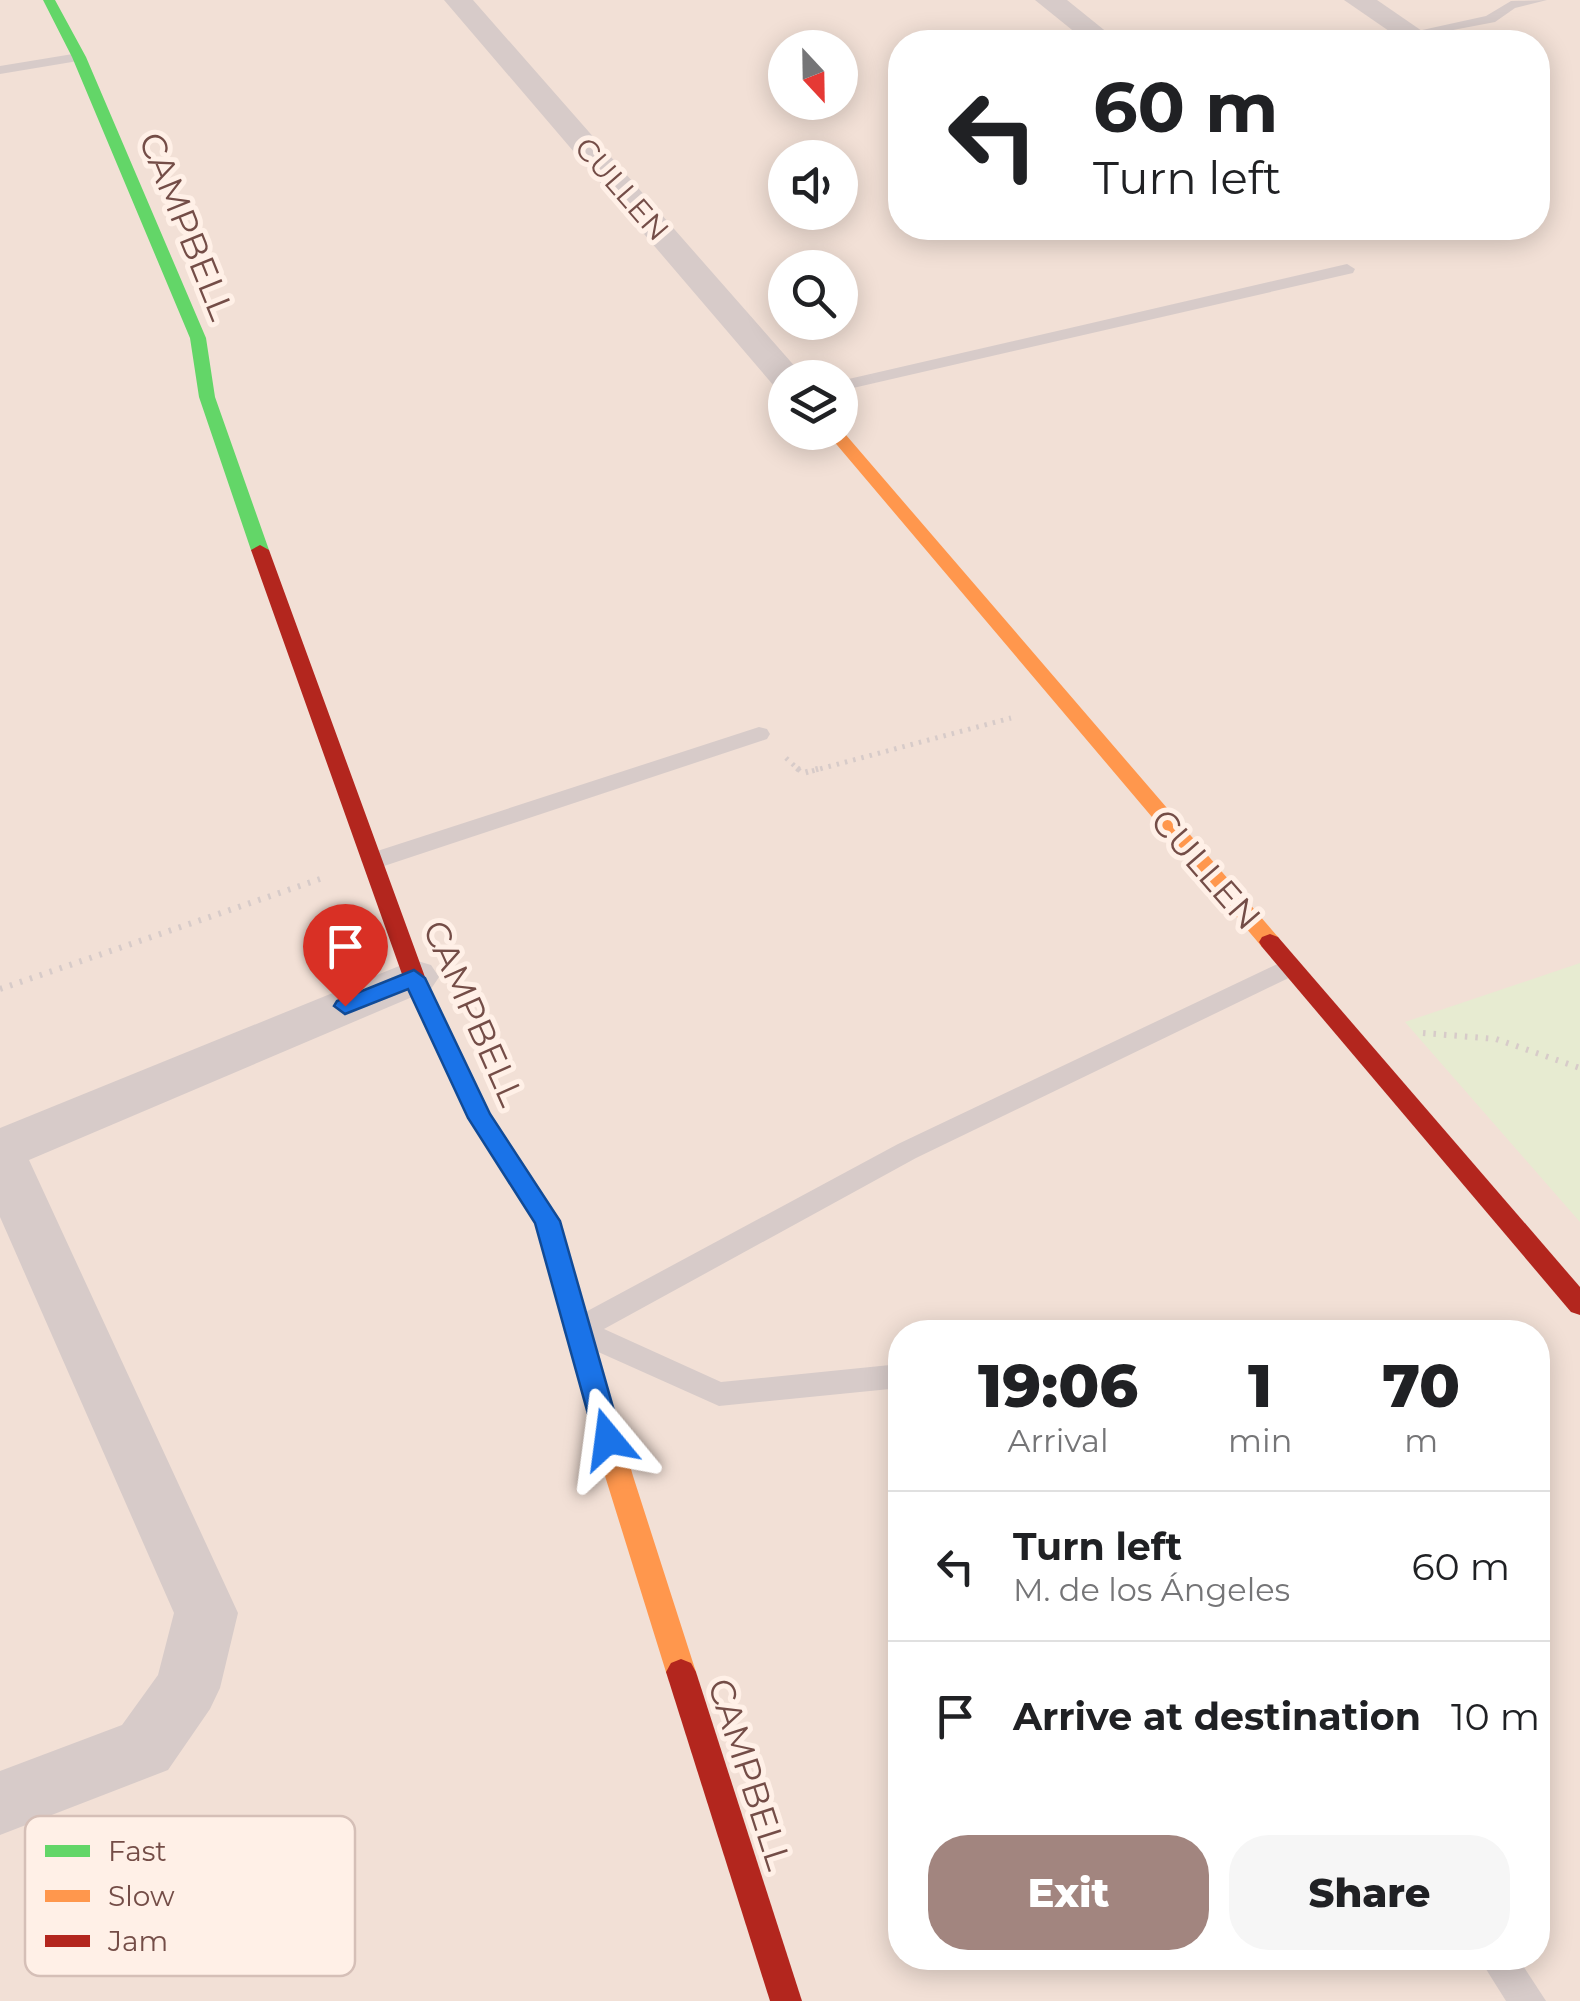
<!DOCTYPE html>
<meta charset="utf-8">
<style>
:root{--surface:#fff;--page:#f6f6f6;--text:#202124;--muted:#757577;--line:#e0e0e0;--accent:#a2857f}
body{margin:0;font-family:Montserrat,sans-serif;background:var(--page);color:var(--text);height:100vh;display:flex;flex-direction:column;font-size:38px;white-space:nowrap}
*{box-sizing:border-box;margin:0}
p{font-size:32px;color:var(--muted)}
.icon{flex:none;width:55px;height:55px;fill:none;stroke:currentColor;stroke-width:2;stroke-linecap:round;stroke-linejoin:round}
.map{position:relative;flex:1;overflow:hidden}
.sheet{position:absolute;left:888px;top:1320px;width:662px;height:650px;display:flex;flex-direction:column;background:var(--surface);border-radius:40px;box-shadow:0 5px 25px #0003}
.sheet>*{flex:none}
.top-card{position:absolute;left:888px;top:30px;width:662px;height:210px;border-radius:40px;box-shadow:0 5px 25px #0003;background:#fff;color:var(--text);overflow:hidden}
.needle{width:65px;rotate:158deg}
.controls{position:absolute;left:768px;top:30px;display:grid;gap:20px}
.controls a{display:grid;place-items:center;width:90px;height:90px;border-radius:50%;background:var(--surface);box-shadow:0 5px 25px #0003;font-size:50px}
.pin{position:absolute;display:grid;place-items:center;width:85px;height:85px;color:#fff;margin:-102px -42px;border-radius:50% 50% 50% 0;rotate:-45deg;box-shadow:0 0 10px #0007}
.pin .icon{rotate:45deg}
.me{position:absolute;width:110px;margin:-55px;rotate:344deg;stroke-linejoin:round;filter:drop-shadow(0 0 8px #0008)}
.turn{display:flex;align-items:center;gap:35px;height:210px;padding:0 40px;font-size:45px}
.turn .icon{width:130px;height:130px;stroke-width:2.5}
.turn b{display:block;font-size:70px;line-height:85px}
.eta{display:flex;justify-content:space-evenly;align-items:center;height:170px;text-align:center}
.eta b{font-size:60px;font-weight:800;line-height:70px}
.action{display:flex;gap:20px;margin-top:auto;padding:20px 40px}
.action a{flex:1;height:115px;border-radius:40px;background:var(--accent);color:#fff;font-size:40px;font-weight:800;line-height:115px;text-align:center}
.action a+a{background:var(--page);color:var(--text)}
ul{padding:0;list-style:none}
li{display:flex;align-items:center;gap:30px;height:150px;padding:0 40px;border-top:2px solid var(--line)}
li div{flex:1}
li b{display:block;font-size:38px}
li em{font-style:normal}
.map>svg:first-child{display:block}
.residential{fill:#f2e0d6;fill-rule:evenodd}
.green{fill:#e7ebd1}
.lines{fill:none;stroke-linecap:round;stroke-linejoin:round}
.path-far1{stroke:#d7cbc9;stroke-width:5;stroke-dasharray:2.5 6;stroke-linecap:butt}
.path{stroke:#d7cbc9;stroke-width:6;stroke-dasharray:2.5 8;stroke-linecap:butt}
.lane{fill:#d7cbc9;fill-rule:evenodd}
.street{fill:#d7cbc9;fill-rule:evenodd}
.fast{fill:#63d668;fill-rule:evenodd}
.slow{fill:#ff974d;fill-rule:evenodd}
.jam{fill:#b3261e;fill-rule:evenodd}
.route{fill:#1a73e8;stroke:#114b97;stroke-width:2.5}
.labels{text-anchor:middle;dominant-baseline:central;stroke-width:10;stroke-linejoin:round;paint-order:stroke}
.far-street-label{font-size:30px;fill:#744d47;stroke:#fff0e7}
.street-label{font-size:35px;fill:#744d47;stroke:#fff0e7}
.key{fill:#fff0e7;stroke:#d5bfb7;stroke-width:2.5}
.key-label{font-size:28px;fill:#744d47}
</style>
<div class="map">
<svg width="1580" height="2001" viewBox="0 0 1580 2001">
<rect width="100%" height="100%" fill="#f7ece6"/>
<path class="residential" d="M0,0H1580V2001H0ZM900,42H1538V228H900ZM785,48H840V102H785ZM785,158H840V212H785ZM785,268H840V322H785ZM785,378H840V432H785ZM900,1332H1538V1958H900Z"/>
<polygon class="green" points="1580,963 1580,1222 1405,1022"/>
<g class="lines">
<g class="path-far1">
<polyline points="786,758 800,771"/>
<polyline points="812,771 1011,718"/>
</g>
<g class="path">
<polyline points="797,768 803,773 821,768"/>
<polyline points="0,989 320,879"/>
<polyline points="1423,1033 1496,1039 1580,1068"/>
</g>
<g class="lane">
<polygon points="1547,0 1515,8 1495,22 1411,38 1404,34 1486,16 1511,1"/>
<polygon points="79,53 84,54 84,60 0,74 0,66"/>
<polygon points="1347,264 1355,269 1353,273 840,391 840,381"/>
<polygon points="759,727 767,729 770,734 767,739 381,867 373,869 361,861 365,855"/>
<polygon points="1290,958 1299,961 1302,967 1299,973 916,1158 604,1329 721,1382 900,1364 900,1388 719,1406 567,1338 563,1330 567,1322 898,1144"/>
<polygon points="1479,1958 1518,1958 1546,2001 1506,2001"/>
</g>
<g class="street">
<polygon points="444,0 473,0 805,378 785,378 785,388 774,386"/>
<polygon points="1035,0 1067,0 1119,42 1087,42"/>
<polygon points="1344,0 1377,0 1438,42 1405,42"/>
<polygon points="414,960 431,965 439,977 431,989 29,1160 238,1613 220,1688 210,1709 168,1770 0,1835 0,1771 122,1725 158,1675 174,1613 0,1217 0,1128"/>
</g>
<polygon class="fast" points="43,0 55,0 86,57 206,338 215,397 269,550 266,554 254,554 251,550 199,397 190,338 72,57"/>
<g class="slow">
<polygon points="840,428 1278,937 1281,942 1278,947 1262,947 826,432 840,432"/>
<polygon points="435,1015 443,1017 490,1115 559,1221 633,1476 696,1672 691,1681 681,1685 671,1681 666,1672 605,1476 535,1223 472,1124 424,1023"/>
</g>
<g class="jam">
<polygon points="260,545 269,550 425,977 446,1023 443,1029 427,1029 403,977 251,550"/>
<polygon points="1270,934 1278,937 1580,1287 1580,1315 1571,1312 1262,947 1259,942 1262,937"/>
<polygon points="681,1659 691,1663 696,1672 802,2001 770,2001 666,1672 671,1663"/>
</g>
</g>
<polygon class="route" points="414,970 425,978 490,1114 560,1221 622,1439 618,1447 608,1451 599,1447 595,1439 535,1223 468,1118 408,989 345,1014 334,1006 337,1001"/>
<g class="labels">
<g class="far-street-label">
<text transform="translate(622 189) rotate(49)">CULLEN</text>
</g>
<g class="street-label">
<text transform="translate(187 226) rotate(68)">CAMPBELL</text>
<text transform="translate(1206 869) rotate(49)">CULLEN</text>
<text transform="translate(474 1013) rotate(66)">CAMPBELL</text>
<text transform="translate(750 1774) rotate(72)">CAMPBELL</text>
</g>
</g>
<rect x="25" y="1816" width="330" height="160" rx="15" class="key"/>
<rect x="45" y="1845" width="45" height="12" fill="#63d668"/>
<rect x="45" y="1890" width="45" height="12" fill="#ff974d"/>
<rect x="45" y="1935" width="45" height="12" fill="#b3261e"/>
<g class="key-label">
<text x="108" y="1861">Fast</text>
<text x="108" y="1906">Slow</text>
<text x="108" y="1951">Jam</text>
</g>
</svg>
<div class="controls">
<a><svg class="needle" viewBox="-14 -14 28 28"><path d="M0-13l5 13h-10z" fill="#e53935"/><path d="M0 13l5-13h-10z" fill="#757577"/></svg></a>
<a><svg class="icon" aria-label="sound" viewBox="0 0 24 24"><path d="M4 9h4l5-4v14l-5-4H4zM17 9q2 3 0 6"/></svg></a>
<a><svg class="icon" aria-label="search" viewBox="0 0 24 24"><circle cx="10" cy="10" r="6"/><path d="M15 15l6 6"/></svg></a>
<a><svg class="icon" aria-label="layers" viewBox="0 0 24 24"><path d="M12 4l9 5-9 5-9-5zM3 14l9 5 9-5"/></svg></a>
</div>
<div class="pin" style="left:345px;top:1006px;background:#d93025"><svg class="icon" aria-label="arrive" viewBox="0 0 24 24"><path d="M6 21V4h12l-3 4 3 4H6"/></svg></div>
<svg class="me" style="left:608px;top:1439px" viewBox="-20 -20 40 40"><path d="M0-17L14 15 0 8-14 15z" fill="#1a73e8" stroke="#fff" stroke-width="4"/></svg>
<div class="top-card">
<div class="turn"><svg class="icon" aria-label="left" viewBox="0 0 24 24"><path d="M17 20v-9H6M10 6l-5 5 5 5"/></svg><div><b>60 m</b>Turn left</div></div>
</div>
<section class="sheet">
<div class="eta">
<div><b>19:06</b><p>Arrival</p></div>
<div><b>1</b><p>min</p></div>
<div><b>70</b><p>m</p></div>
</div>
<ul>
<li><svg class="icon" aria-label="left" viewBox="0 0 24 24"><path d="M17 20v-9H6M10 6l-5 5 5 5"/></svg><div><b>Turn left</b><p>M. de los Ángeles</p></div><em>60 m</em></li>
<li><svg class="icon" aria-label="arrive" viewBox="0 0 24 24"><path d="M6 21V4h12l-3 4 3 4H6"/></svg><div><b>Arrive at destination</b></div><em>10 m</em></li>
</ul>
<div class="action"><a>Exit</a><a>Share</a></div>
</section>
</div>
